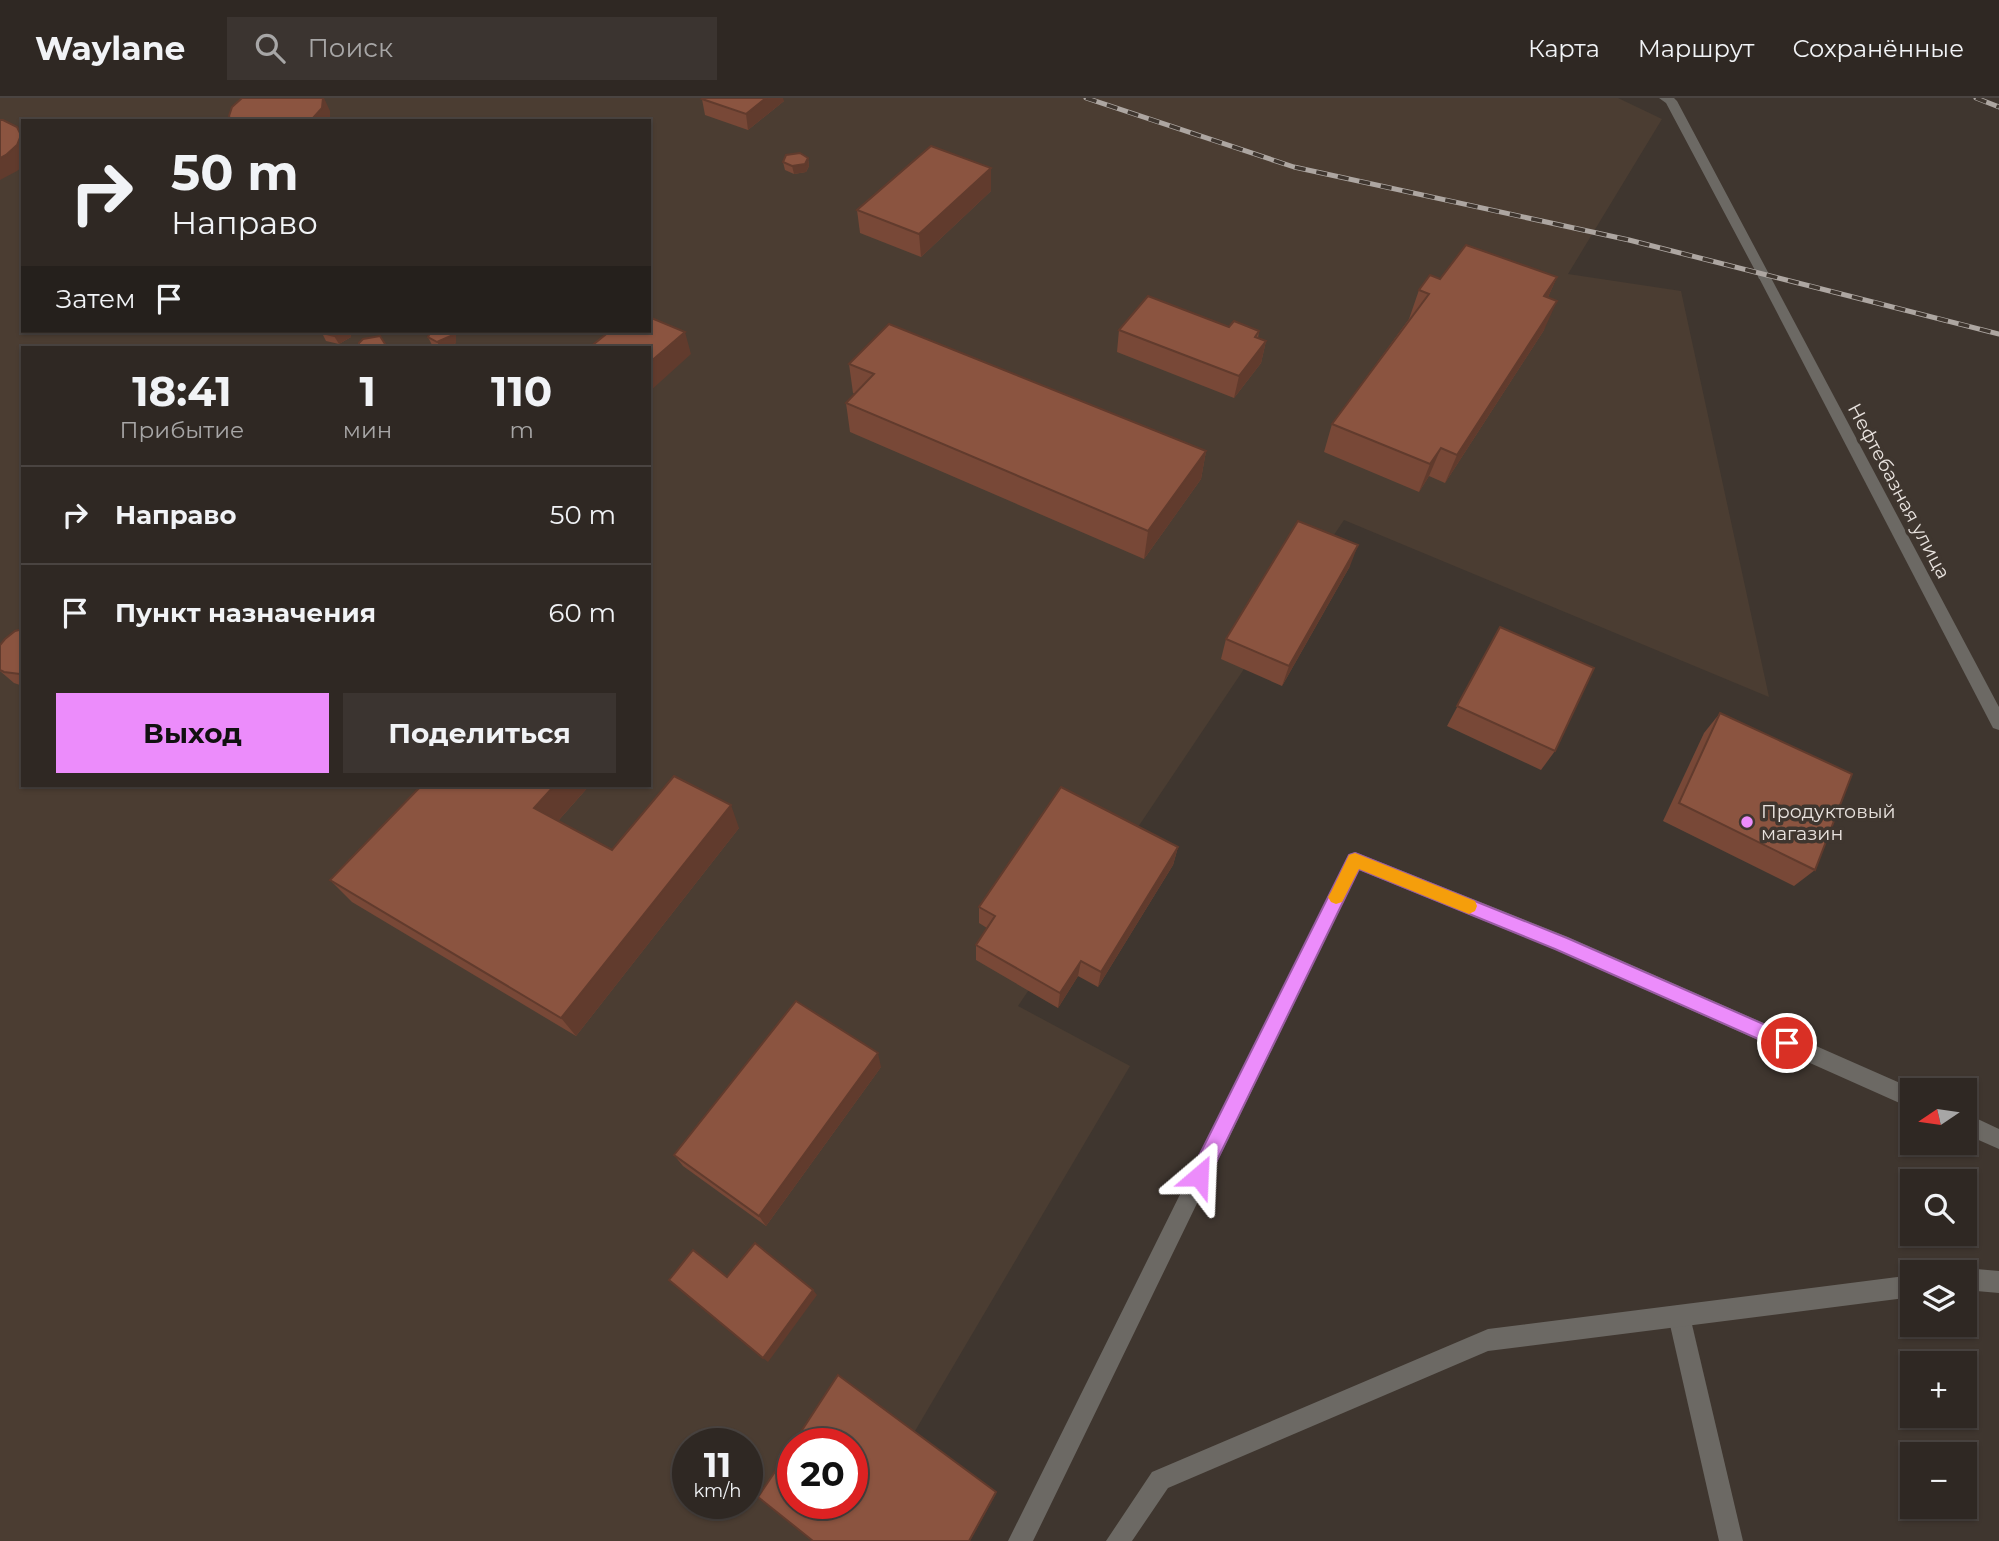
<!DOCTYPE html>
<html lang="ru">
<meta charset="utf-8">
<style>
:root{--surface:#2f2823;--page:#3b3430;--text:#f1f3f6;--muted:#a7a6a6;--line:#4a4441;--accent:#ec8cfb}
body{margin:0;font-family:Montserrat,sans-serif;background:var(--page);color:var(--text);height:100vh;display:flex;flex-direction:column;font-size:26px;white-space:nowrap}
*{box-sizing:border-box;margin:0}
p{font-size:23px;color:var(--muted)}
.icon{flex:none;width:38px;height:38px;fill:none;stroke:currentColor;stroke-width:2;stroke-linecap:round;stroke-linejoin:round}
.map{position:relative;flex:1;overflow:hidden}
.panel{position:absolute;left:21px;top:248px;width:630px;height:441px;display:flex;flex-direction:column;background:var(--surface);border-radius:0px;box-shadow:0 2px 5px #0004,0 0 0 2px var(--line)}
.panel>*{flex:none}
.top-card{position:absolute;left:21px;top:21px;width:630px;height:214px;border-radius:0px;box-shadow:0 2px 5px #0004,0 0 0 2px var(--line);background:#2f2823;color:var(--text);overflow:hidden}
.needle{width:46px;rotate:257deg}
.tools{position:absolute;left:1900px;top:980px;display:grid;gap:14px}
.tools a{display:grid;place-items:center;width:77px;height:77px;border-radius:0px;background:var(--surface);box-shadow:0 2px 5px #0004,0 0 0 2px var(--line);font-size:35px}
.speed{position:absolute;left:672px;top:1330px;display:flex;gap:14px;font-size:35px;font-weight:700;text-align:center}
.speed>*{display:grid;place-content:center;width:91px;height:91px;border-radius:50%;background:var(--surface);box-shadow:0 2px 5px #0004,0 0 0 2px var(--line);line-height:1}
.speed small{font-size:18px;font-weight:400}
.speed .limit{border:10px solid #d22;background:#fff;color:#111}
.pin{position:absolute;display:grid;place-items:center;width:60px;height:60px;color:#fff;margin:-30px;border:4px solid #fff;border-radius:50%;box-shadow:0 2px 7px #0007}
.me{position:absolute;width:77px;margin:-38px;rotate:26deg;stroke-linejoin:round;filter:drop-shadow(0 0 5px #0008)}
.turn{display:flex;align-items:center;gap:24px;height:147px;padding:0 35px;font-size:32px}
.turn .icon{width:91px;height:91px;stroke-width:2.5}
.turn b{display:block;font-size:49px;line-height:60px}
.then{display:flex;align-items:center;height:66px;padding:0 35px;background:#0003;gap:14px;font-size:26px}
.eta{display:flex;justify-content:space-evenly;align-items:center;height:119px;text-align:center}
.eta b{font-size:42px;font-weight:700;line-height:49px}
.cta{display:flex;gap:14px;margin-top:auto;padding:14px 35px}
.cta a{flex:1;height:80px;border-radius:0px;background:var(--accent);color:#111;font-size:28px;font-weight:700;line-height:80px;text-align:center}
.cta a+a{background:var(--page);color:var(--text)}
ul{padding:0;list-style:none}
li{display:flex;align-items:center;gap:21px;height:98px;padding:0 35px;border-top:2px solid var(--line)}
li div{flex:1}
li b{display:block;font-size:26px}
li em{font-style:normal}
header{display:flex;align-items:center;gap:42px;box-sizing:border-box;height:98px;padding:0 35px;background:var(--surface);border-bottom:2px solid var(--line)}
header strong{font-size:33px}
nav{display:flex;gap:38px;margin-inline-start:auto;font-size:24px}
.search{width:490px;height:63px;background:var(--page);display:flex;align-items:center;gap:18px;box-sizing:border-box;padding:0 24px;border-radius:0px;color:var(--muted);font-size:26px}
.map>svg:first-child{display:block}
.built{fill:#4b3d32;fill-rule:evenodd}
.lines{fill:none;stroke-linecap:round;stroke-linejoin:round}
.service{fill:#6c6964;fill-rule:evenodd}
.minor{fill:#6c6964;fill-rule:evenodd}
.tertiary{fill:#6c6964;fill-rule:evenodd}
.rail-casing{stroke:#ada6a1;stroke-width:5}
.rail{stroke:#3f362f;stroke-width:3.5;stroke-dasharray:11;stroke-linecap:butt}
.wall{fill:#784837}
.shaded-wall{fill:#613b2d}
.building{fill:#8b5440;stroke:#613b2d;stroke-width:2}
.route{fill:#ec8cfb;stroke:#995ba3;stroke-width:2}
.slow{fill:#f59e0b}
.poi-dot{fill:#ec8cfb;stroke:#3f362f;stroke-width:2.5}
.labels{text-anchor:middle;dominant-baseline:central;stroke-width:7;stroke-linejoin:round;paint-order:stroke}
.street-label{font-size:19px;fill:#e8e2de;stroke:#3f362f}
.poi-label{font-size:19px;fill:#e8e2de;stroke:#3f362f;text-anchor:start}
</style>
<header>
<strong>Waylane</strong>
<div class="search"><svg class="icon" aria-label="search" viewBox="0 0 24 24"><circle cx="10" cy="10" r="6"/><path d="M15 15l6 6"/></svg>Поиск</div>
<nav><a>Карта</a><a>Маршрут</a><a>Сохранённые</a></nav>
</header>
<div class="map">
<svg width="1999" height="1443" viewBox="0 0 1999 1443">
<rect width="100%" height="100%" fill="#3f362f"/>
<path class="built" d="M0,0H1618L1662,21L1568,176L1681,193L1769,599L1344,422L1018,908L1130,968L905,1350L965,1443H0ZM23,23H649V233H23ZM23,250H649V688H23ZM688,1346H747V1405H688ZM793,1346H852V1405H793Z"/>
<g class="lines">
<g class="service">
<polygon points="1659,0 1674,0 1677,3 1770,178 1769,181 1759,181 1758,178 1666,5"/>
<polygon points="1355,754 1568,839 1916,992 1913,992 1913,1011 1554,851 1359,772 1033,1443 1008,1443 1349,756"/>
<polygon points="1965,1015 1999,1031 1999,1051 1965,1036"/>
<polygon points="1679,1207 1687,1210 1690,1218 1743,1443 1719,1443 1668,1218 1671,1210"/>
</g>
<polygon class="minor" points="1764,174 1770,178 1999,609 1999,632 1993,630 1758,178"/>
<g class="tertiary">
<polygon points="1965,1170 1999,1173 1999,1195 1965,1192 1965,1174 1957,1174"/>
<polygon points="1913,1177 1913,1199 1488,1253 1168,1390 1132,1443 1106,1443 1152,1374 1488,1231"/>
</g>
<defs>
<g id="rail">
<polyline points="1086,0 1294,69 1629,142 1999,236"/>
<polyline points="1976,0 1999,9"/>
</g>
</defs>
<use href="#rail" class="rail-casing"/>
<use href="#rail" class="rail"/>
</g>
<g class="wall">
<polygon points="702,1 784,3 748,32 705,17"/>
<polygon points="808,60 809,68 806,74 794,76 785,72 783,64"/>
<polygon points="991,93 921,159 860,135 857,112"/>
<polygon points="1557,179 1548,199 1544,232 1445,385 1429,378 1419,394 1324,354 1332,326 1409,221 1419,192"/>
<polygon points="1229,229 1259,233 1258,240 1266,243 1261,265 1234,300 1117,254 1119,232"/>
<polygon points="322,233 350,233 351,239 339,246 326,243 322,235"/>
<polygon points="431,233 454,233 456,237 456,245 444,250 439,250 432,247 428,239"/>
<polygon points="849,266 1206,353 1201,381 1144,461 850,334 846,305 855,296 853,295"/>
<polygon points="1350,468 1282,588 1221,561 1226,541"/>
<polygon points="1500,529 1555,653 1541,672 1447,628"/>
<polygon points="23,531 23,588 14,585 0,573"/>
<polygon points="1720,615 1815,772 1794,788 1663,723 1704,635"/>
<polygon points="421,688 589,688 558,723 612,752 739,730 576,938 352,804 330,782"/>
<polygon points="1178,749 1173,767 1098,889 1078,878 1058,910 976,862 976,847 987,830 979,825 979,809"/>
<polygon points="881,969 766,1128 683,1068 674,1057"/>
</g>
<g class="shaded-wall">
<polygon points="323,0 324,0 330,13 330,23 308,23"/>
<polygon points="766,0 783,0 784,3 748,32 746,16"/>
<polygon points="17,29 23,37 23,68 17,73 0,82 0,60"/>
<polygon points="808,60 809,68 806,74 794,76 792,68"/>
<polygon points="991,70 991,93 921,159 919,136"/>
<polygon points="1557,179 1544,208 1544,198"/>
<polygon points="1557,203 1544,232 1445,385 1457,357"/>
<polygon points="343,233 350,233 351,239 339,246 334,238"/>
<polygon points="405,233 415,233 406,236"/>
<polygon points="452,233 454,233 456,237 456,245 444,250 441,250 437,244"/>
<polygon points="685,234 691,256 649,294 649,265"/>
<polygon points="1266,243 1261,265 1234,300 1239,278"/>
<polygon points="1441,350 1429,378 1419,394 1430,366"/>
<polygon points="1206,353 1201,381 1144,461 1148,433"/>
<polygon points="1358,447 1350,468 1282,588 1289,568"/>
<polygon points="554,688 589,688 549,733 534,710"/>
<polygon points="731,707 739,730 576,938 561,920"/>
<polygon points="1178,749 1173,767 1098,889 1101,874"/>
<polygon points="1081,863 1078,878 1058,910 1060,895"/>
<polygon points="878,955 881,969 766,1128 759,1118"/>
<polygon points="813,1192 817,1197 768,1264 763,1260"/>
<polygon points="996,1394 996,1396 970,1443 969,1443"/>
</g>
<g class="building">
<polygon points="242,0 323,0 322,10 313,20 308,23 231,23 229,18 232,9"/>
<polygon points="704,0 766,0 746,16 702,1"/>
<polygon points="0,22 3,22 17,29 21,37 17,47 6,57 0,60"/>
<polygon points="931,48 991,70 919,136 857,112"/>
<polygon points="800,55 808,60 805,66 792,68 783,64 786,57"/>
<polygon points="1466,147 1557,179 1544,198 1557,203 1457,357 1441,350 1430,366 1332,326 1429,196 1419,192 1430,177 1440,181"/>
<polygon points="1148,198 1229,229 1234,223 1259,233 1255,239 1266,243 1239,278 1119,232"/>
<polygon points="649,219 685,234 649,265 649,250 589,250 610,233 649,233"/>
<polygon points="889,226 1206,353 1148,433 846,305 874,276 849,266"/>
<polygon points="322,233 343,233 334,238 322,235"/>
<polygon points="431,233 452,233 453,237 437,244 428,239"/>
<polygon points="380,238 385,246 380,250 359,250 359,245 363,241"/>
<polygon points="1298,423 1358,447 1289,568 1226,541"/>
<polygon points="1500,529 1594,570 1555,653 1457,608"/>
<polygon points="23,531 23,575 20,576 4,574 0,572 0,547 5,541 15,533"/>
<polygon points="1720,615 1852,676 1815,772 1679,705"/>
<polygon points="674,678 731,707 561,920 330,782 421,688 554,688 534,710 612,752"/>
<polygon points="1061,689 1178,749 1101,874 1081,863 1060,895 976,847 995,818 979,809"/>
<polygon points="796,903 878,955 759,1118 674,1057"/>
<polygon points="755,1145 813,1192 763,1260 669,1182 693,1152 727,1179"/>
<polygon points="838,1277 996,1394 969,1443 813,1443 758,1399 793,1347 793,1405 852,1405 852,1346 793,1346"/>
</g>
<polygon class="route" points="1355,755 1567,840 1793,939 1796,945 1793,951 1787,954 1781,951 1555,851 1359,771 1206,1085 1199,1088 1192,1085 1190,1078 1192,1072 1349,757"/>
<polygon class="slow" points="1355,755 1475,803 1477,808 1475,813 1469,816 1359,771 1342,804 1336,806 1331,804 1328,799 1331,794 1349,757"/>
<circle class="poi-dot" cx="1747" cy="724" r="7"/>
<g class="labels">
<g class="street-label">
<text transform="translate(1899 393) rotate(62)">Нефтебазная улица</text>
</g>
<g class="poi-label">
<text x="1761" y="713">Продуктовый<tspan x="1761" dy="22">магазин</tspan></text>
</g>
</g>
</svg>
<div class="tools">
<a><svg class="needle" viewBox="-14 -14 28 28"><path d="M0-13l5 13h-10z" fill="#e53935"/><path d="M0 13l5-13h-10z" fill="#a7a6a6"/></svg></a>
<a><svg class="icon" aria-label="search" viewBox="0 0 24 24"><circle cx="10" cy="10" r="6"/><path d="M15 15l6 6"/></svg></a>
<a><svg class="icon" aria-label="layers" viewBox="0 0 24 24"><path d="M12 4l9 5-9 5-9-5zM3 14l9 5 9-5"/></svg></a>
<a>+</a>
<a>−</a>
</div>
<div class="speed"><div>11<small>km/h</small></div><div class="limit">20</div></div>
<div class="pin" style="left:1787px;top:945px;background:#d93025"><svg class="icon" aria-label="arrive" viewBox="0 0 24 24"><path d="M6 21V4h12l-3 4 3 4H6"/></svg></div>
<svg class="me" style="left:1199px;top:1078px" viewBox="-20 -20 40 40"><path d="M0-17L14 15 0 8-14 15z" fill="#ec8cfb" stroke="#fff" stroke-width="4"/></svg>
<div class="top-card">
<div class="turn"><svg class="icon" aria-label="right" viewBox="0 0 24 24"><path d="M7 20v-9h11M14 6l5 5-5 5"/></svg><div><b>50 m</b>Направо</div></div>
<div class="then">Затем<svg class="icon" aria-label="arrive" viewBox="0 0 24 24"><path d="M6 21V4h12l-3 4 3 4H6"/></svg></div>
</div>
<section class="panel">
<div class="eta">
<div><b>18:41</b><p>Прибытие</p></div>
<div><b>1</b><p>мин</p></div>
<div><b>110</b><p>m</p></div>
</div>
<ul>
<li><svg class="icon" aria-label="right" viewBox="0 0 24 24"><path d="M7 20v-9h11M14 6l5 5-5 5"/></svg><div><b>Направо</b></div><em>50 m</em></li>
<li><svg class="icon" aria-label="arrive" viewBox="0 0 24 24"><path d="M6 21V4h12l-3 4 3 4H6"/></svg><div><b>Пункт назначения</b></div><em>60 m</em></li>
</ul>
<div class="cta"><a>Выход</a><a>Поделиться</a></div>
</section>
</div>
